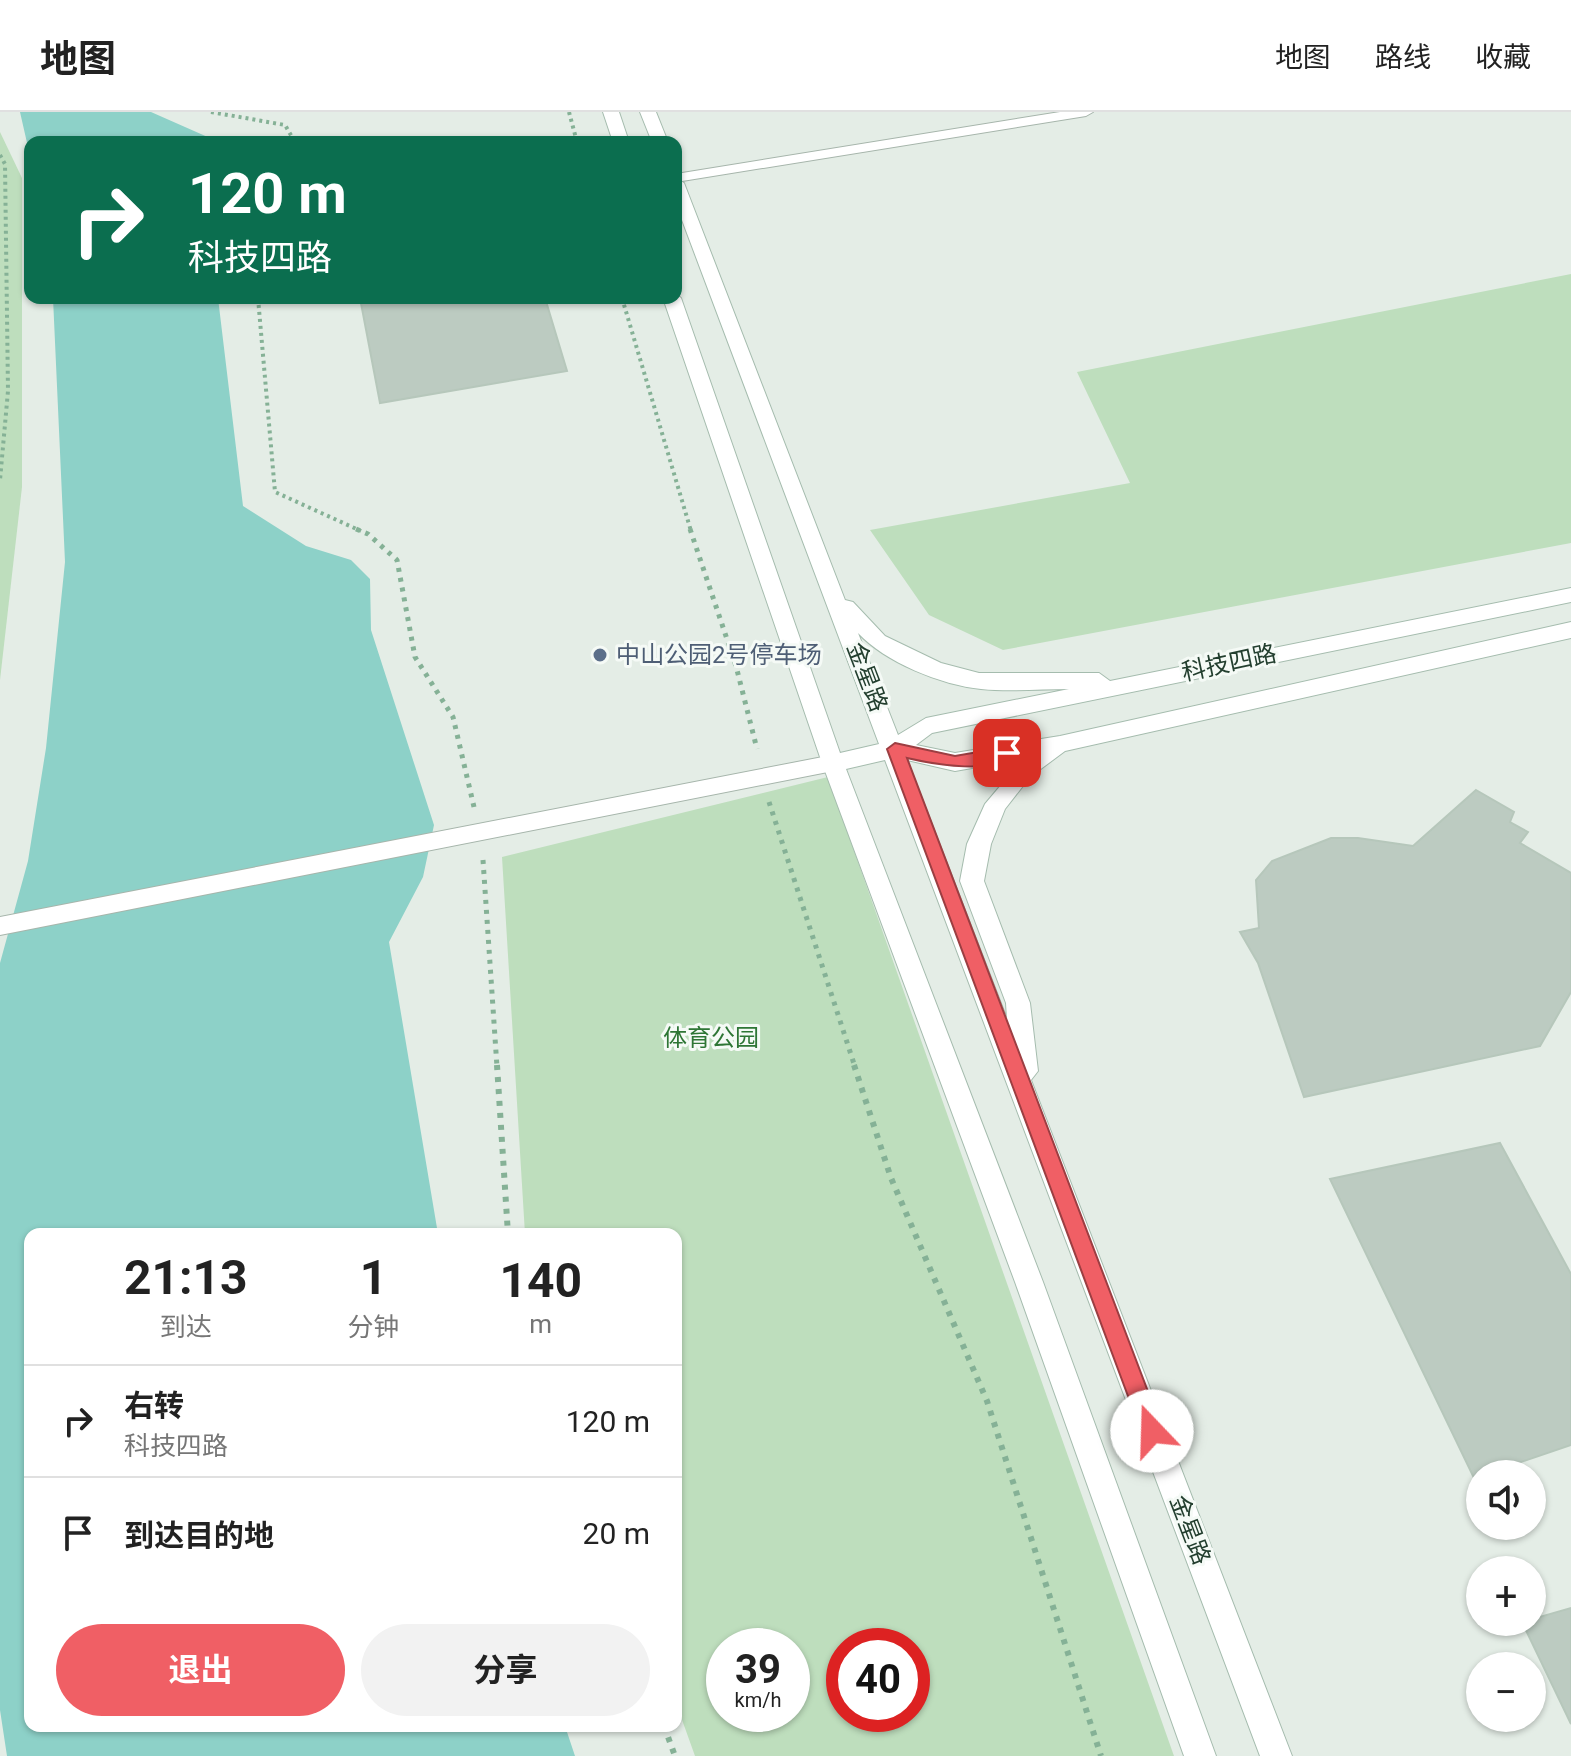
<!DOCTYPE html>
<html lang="zh">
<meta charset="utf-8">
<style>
:root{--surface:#fff;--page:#f2f2f2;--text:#222;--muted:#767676;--line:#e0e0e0;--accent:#f05f65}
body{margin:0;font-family:Roboto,"Noto Sans SC",sans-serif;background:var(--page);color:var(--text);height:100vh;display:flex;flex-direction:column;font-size:30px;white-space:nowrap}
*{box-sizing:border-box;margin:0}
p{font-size:26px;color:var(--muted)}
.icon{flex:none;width:44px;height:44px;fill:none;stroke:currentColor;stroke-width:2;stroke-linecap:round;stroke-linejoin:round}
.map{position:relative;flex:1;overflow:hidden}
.drawer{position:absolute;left:24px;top:1116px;width:658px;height:504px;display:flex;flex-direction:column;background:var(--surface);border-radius:16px;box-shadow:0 2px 6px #0004}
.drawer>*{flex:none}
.hud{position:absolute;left:24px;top:24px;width:658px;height:168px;border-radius:16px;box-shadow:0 2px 6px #0004;background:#0b6e4f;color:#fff;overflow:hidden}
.controls{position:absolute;left:1466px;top:1348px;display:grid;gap:16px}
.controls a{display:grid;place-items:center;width:80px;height:80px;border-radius:50%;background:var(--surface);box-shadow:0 2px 6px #0004;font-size:40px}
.speed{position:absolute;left:706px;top:1516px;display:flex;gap:16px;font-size:40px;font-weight:700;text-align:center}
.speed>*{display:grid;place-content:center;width:104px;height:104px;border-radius:50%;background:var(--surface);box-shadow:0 2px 6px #0004;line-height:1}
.speed small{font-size:20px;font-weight:400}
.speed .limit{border:12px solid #d22;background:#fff;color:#111}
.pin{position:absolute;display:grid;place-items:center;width:68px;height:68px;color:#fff;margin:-34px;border-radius:16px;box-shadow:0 4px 12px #0006}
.me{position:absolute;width:88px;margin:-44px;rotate:339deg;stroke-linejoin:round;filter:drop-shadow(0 0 6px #0008)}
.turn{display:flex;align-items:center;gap:28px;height:168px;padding:0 32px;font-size:36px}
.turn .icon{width:104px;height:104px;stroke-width:2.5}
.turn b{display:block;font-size:56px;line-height:68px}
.eta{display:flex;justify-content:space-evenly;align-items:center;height:136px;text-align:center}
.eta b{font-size:48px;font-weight:700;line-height:56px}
.cta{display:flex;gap:16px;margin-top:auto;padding:16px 32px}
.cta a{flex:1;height:92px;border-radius:48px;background:var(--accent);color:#fff;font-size:32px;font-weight:700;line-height:92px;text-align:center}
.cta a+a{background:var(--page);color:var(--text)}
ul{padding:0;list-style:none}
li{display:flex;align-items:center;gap:24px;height:112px;padding:0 32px;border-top:2px solid var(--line)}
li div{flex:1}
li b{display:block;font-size:30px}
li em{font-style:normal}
header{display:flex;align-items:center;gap:48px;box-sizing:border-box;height:112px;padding:0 40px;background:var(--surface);border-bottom:2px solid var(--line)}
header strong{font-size:38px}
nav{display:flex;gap:44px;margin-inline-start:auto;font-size:28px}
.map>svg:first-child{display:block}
.green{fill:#bedebd;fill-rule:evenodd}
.water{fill:#8dd1c8}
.building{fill:#bccbc1;stroke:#b6c7bb;stroke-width:2}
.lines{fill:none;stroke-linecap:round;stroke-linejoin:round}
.lane-casing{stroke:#a6b5ab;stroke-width:2}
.secondary-casing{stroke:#a5bcae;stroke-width:2}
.path-far2{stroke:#85b196;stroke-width:4;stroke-dasharray:3 4;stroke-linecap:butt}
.path-far1{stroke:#85b196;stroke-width:5;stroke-dasharray:4 6;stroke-linecap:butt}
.path{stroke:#85b196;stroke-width:6;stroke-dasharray:5 7;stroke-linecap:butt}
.lane{fill:#fff;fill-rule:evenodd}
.secondary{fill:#fff;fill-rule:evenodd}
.route{fill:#f05f65;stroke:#9c3e42;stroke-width:2}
.service-dot{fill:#5c6f8a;stroke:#f5faf6;stroke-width:3}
.labels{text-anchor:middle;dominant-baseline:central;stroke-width:6;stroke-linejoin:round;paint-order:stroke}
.service-label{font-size:24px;fill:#4e5e75;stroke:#f5faf6;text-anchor:start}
.street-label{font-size:24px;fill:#233f2f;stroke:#f5faf6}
.park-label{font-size:24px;fill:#2e7635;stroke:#f5faf6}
</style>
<header>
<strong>地图</strong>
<nav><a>地图</a><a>路线</a><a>收藏</a></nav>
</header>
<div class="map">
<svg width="1571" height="1644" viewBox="0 0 1571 1644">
<rect width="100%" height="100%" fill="#e4ede6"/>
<g class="green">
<polygon points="0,20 22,66 22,375 0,568"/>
<polygon points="1571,162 1571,431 1003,538 929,503 870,418 1130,371 1077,260"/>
<path d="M828,665L1174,1644H695L676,1591V1122H525L502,745ZM724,1534H792V1602H724ZM844,1534H912V1602H844Z"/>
</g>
<g class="water">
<polygon points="20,0 151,0 219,30 30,30 30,44"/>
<polygon points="53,186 218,186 243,394 306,434 351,448 370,467 371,518 434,713 423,765 389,830 438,1122 30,1122 30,1614 565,1614 575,1644 7,1644 0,1598 0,851 28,749 46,636 65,450"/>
</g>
<g class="building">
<polygon points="360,186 545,186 567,259 380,291"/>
<polygon points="1476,678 1514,700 1510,710 1528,720 1520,731 1571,761 1571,880 1540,934 1304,985 1258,851 1240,820 1259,816 1256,768 1272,749 1331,726 1358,726 1413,734"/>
<polygon points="1500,1031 1571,1162 1571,1333 1474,1366 1330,1067"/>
<polygon points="1571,1496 1571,1612 1522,1510"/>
</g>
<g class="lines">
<defs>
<g id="lane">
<polygon points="1060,0 1093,0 1086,4 676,70 676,62"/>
<polygon points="833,643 843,651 833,659 0,823 0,805"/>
</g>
<g id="secondary">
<polygon points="603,0 619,0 629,30 613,30"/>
<polygon points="640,0 656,0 668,30 652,30"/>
<path d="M676,66L684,71L845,488L853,490L885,524L941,551L979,561H1099L1110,569L1571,476V490L932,621L916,633L955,641L1060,624L1571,510V526L1065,639L1030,665L1005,697L991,732L984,769L1030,891L1038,959L1031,968L1292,1644H1260L885,648L846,657L1043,1170L1216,1644H1184L1015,1170L822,651L663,186H676V182L681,186L840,641L879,632L676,92ZM858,521C885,550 941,573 981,577C1010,580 1040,577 1069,577L926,606L898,623ZM1023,647L985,692L967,732L960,769L1006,891L1007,907L907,648L955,659Z"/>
</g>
</defs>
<use href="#lane" class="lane-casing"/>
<use href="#secondary" class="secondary-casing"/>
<g class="path-far2">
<polyline points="211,0 285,13 295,30"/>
<polyline points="569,0 577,30"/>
<polyline points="0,43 5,52 8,279 0,368"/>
<polyline points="258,186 275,380 361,419"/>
<polyline points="622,186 691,419"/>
</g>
<g class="path-far1">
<polyline points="356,417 368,422 397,448 415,545 453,605 474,695"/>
<polyline points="690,417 736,554 757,637"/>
<polyline points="769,690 855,955"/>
<polyline points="483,748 497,955"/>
</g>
<g class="path">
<polyline points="497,953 508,1122"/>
<polyline points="854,953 891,1066 987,1289 1101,1644"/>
<polyline points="664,1614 675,1644"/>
</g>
<use href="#lane" class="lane"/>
<use href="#secondary" class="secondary"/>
</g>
<path class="route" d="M895,631L955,644L1007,635L1016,641C998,664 932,652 907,646L1163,1319L1160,1327L1152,1330L1144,1327L1141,1319L887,637Z"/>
<circle class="service-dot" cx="600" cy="543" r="8"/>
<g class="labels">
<g class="service-label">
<text x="616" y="543">中山公园2号停车场</text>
</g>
<g class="street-label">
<text transform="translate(1229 551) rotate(-12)">科技四路</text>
<text transform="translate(867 565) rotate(69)">金星路</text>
<text transform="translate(1190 1418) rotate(69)">金星路</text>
</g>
<g class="park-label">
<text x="711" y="926">体育公园</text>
</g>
</g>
</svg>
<div class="controls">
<a><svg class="icon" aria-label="sound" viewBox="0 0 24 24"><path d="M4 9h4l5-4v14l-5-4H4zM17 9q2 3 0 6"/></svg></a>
<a>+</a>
<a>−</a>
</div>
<div class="speed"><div>39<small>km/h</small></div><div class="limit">40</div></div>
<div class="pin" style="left:1007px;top:641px;background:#d93025"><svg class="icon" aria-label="arrive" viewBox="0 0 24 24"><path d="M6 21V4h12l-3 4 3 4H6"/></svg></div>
<svg class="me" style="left:1152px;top:1319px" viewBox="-20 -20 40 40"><circle r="19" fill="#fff"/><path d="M0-13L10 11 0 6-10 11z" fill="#f05f65"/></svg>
<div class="hud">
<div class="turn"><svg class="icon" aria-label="right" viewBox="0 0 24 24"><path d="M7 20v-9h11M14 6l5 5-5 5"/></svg><div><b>120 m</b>科技四路</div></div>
</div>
<section class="drawer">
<div class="eta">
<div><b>21:13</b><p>到达</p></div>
<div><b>1</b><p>分钟</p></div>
<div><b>140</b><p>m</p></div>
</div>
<ul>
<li><svg class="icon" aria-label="right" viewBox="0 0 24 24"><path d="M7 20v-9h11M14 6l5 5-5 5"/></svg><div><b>右转</b><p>科技四路</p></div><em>120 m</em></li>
<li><svg class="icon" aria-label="arrive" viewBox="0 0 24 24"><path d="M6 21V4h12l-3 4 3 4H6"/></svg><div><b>到达目的地</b></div><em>20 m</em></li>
</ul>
<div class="cta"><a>退出</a><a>分享</a></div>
</section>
</div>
